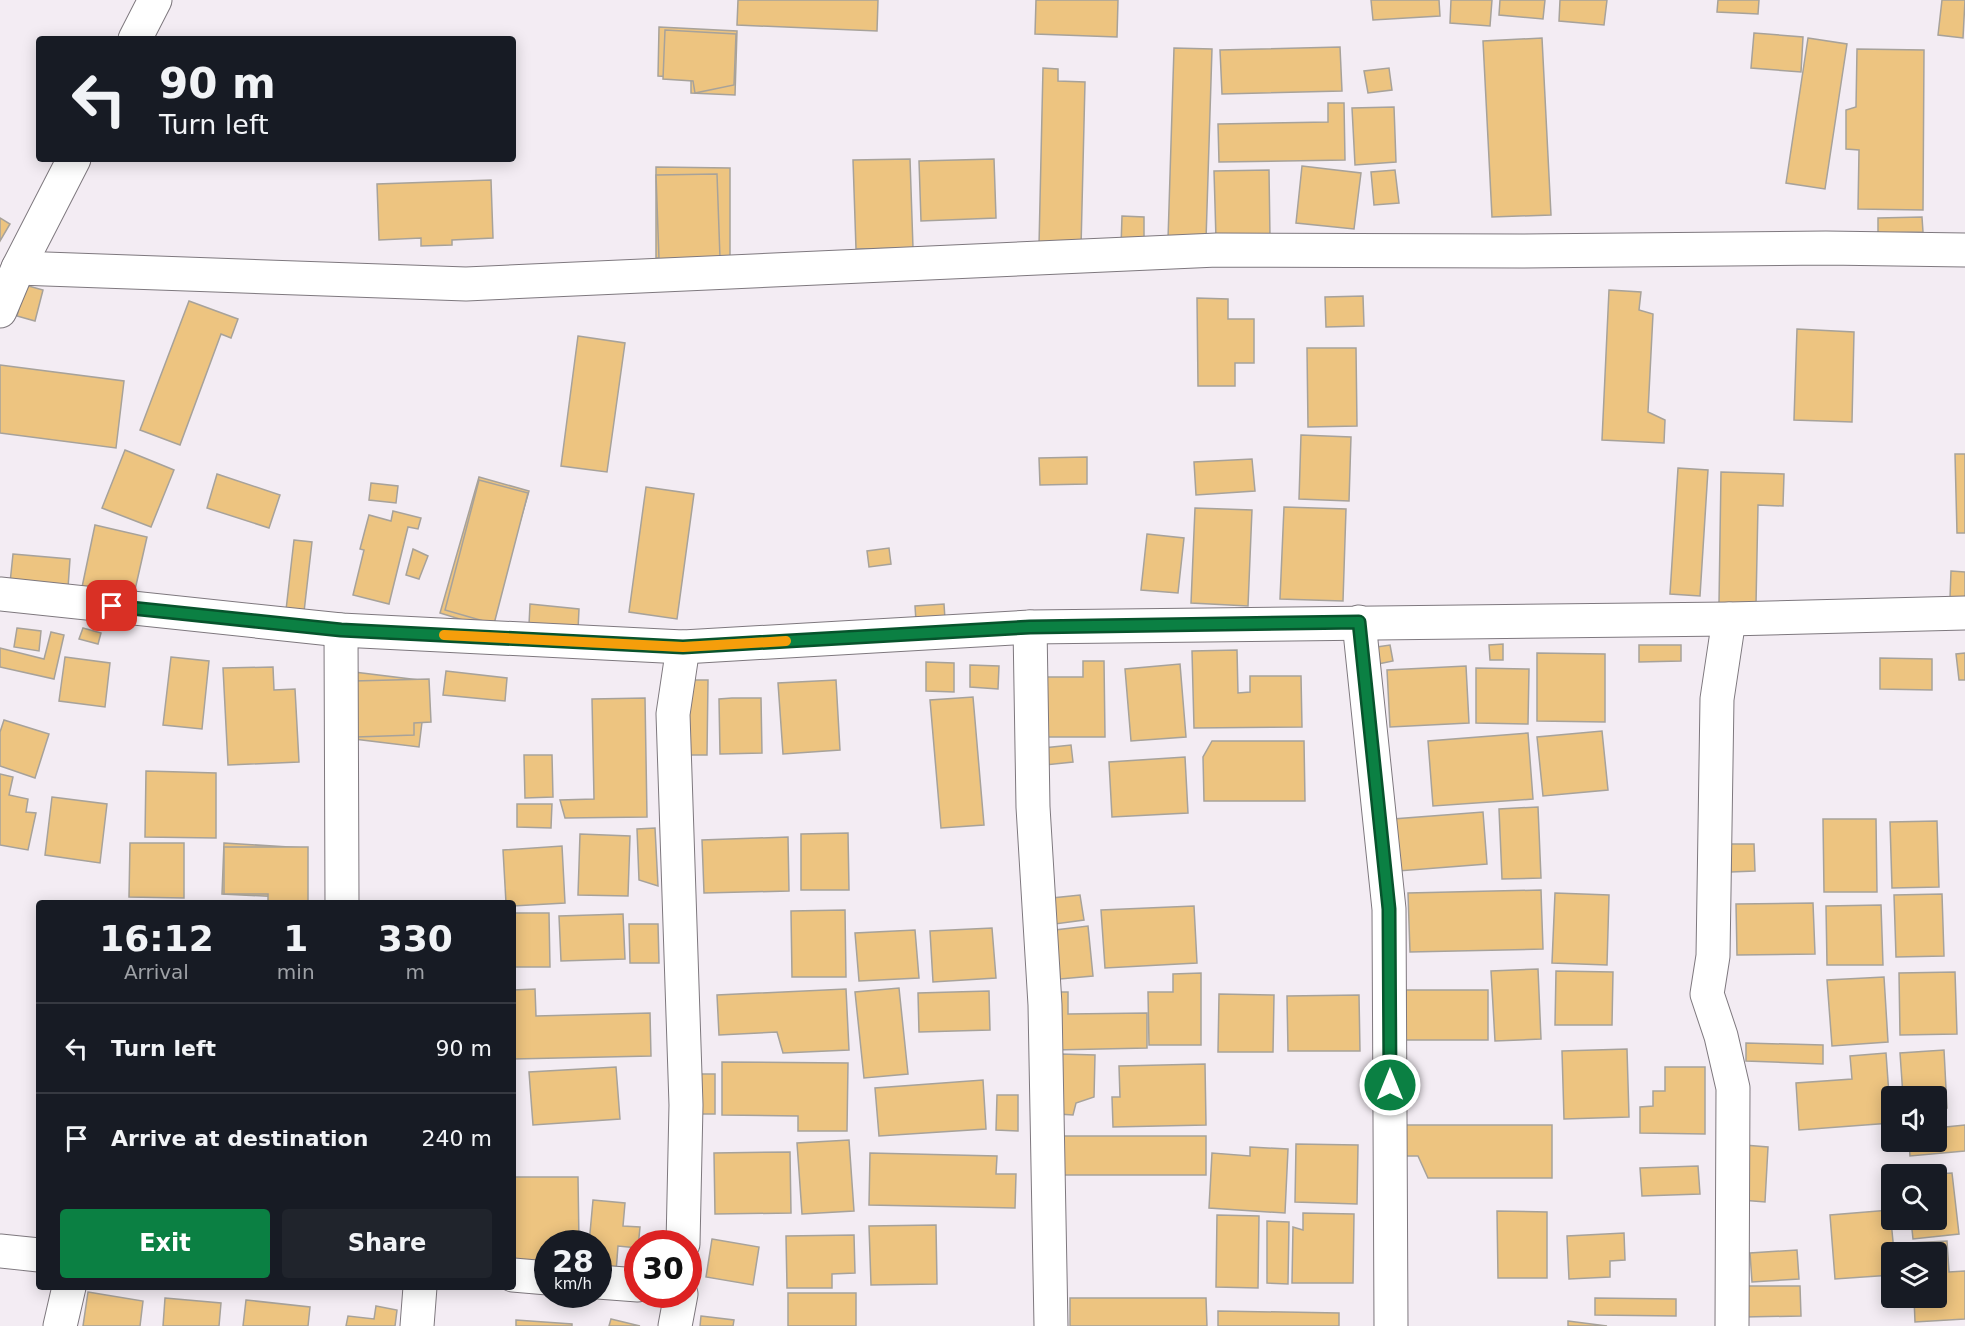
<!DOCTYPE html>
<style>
:root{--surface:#171b24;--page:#20242c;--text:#f1f3f6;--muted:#9ea1a6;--line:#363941;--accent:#0b8043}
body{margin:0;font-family:"DejaVu Sans",sans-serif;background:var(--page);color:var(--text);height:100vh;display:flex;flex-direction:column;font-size:22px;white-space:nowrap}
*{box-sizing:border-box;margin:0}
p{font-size:20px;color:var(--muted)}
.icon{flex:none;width:33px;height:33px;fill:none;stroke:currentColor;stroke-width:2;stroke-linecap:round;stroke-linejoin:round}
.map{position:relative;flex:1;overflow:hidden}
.drawer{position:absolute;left:36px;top:900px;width:480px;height:390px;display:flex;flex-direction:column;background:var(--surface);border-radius:6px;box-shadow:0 3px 15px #0003}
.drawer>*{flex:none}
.guide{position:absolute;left:36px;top:36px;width:480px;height:126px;border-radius:6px;box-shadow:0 3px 15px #0003;background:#171b24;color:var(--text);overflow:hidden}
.buttons{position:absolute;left:1881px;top:1086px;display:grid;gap:12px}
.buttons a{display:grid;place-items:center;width:66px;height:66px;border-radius:6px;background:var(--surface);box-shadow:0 3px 15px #0003;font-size:30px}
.speed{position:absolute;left:534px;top:1230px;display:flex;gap:12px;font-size:30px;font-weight:700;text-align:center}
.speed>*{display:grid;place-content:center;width:78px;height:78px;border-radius:50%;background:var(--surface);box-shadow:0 3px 15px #0003;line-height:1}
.speed small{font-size:15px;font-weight:400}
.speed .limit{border:9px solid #d22;background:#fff;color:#111}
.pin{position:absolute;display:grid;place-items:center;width:51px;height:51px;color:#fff;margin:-26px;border-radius:12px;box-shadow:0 3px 9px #0006}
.me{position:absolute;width:66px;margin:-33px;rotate:0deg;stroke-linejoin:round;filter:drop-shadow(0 0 4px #0008)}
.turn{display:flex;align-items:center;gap:21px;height:126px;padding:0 24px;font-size:27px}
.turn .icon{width:78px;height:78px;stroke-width:2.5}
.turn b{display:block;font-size:42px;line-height:51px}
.eta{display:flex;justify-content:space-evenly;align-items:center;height:102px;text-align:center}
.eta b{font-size:36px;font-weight:600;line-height:42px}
.action{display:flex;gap:12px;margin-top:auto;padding:12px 24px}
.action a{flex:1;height:69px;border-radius:6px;background:var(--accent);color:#fff;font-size:24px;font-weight:600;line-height:69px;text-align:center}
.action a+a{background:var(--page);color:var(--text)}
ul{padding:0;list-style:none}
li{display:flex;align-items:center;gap:18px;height:90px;padding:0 24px;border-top:2px solid var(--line)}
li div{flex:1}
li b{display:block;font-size:22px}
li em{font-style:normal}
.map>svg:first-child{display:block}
.building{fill:#edc480;stroke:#a7a29a;stroke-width:1.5}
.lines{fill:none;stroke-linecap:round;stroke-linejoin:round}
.street-casing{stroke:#7e787e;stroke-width:35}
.street{stroke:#fff;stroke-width:33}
.route-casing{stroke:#07532c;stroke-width:15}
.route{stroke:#0b8043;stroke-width:10}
.slow{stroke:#f59e0b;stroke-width:10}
</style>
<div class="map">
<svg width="1965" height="1326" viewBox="0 0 1965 1326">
<rect width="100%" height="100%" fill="#f3ecf3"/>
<g class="building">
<polygon points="738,0 878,0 877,31 737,25"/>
<polygon points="1036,0 1118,0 1117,37 1035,34"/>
<polygon points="1371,0 1439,0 1440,16 1373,20"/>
<polygon points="1451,0 1492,0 1490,26 1450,23"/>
<polygon points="1500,0 1545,0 1543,19 1499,15"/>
<polygon points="1560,0 1607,0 1604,25 1559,21"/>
<polygon points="1718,0 1759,0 1758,14 1717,12"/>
<polygon points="1942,0 1965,0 1963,38 1938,35"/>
<polygon points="659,27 737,31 735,95 691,93 691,78 658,76"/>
<polygon points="665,30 736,34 734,85 695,93 693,81 663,79"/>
<polygon points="1754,33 1803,37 1801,72 1751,68"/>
<polygon points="1542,38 1551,215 1492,217 1483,41"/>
<polygon points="1808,38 1847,44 1825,189 1786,183"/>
<polygon points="1340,47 1342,91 1222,94 1220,50"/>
<polygon points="1174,48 1212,49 1206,240 1168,239"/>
<polygon points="1857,49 1924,50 1923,210 1858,209 1859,150 1846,149 1846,110 1856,107"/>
<polygon points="1043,68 1058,69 1058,81 1085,82 1081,248 1039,246"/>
<polygon points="1389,68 1392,90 1368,93 1364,71"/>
<polygon points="1328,103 1344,103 1345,160 1219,162 1218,124 1328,122"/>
<polygon points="1394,107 1396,162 1355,165 1352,108"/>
<polygon points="910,159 913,248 856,249 853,160"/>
<polygon points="994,159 996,218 921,221 919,161"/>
<polygon points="1302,166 1361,173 1354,229 1296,223"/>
<polygon points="656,167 730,168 730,258 656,258"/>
<polygon points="1269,170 1270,237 1216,239 1214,171"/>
<polygon points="1395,170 1399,203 1374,205 1371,172"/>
<polygon points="717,174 720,258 659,259 656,175"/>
<polygon points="491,180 493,238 452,240 452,245 421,246 421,238 379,240 377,184"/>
<polygon points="1122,216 1144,217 1144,248 1121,247"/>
<polygon points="1922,217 1923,232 1878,233 1878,218"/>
<polygon points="0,218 10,224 0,241"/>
<polygon points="25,285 43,290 35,321 17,316"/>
<polygon points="1609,290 1641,292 1639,310 1653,314 1648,412 1665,420 1664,443 1602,440"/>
<polygon points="1363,296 1364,326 1326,327 1325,297"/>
<polygon points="1197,298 1228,299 1228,319 1254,319 1254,363 1235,363 1235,386 1198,386"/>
<polygon points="189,301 238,319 231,338 221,334 180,445 140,430"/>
<polygon points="1797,329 1854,332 1852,422 1794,420"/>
<polygon points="578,336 625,343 607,472 561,466"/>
<polygon points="1307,348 1356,348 1357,426 1308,427"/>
<polygon points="0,365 124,381 116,448 0,433"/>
<polygon points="1301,435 1351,437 1349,501 1299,499"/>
<polygon points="125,450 174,470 151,527 102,508"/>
<polygon points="1955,454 1965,454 1965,533 1957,533"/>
<polygon points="1087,457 1087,484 1040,485 1039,458"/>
<polygon points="1252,459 1255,491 1196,495 1194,462"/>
<polygon points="1678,468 1708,470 1700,596 1670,594"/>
<polygon points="1721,472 1784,474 1783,506 1758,505 1756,604 1719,603"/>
<polygon points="217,474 280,495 269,528 207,508"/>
<polygon points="479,477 529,491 489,628 440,613"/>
<polygon points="479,480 528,493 494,624 445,610"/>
<polygon points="371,483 398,486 396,503 369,500"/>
<polygon points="646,487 694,494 677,619 629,612"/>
<polygon points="1284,507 1346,509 1343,601 1280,599"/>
<polygon points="1195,508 1252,510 1248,606 1191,603"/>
<polygon points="393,511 421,518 418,529 408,527 389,604 353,595 364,550 360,549 369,515 391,521"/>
<polygon points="95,525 147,537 132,603 81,592"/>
<polygon points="1147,534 1184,538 1178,593 1141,590"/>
<polygon points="294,540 312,542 304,612 286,610"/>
<polygon points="889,548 891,564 869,567 867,551"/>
<polygon points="413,549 428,556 419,579 406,575"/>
<polygon points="13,554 70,559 68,588 10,583"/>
<polygon points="1951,571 1965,572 1965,599 1950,598"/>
<polygon points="530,604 579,609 578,630 529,625"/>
<polygon points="944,604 945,619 916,621 915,606"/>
<polygon points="17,628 41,631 39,651 14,647"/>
<polygon points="83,628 101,633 98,644 79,639"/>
<polygon points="51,632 64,635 54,679 0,667 0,648 44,659"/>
<polygon points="1503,644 1503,660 1490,660 1489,645"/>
<polygon points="1390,645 1393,661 1373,665 1370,648"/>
<polygon points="1639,645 1681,645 1681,661 1639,662"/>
<polygon points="1237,650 1238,693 1250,692 1250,676 1301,676 1302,727 1194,728 1192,651"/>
<polygon points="1537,653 1605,654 1605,722 1537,721"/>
<polygon points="1965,653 1965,680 1959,680 1956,654"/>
<polygon points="65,657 110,663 105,707 59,701"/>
<polygon points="171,657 209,661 202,729 163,725"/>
<polygon points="1880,658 1932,659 1932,690 1880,689"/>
<polygon points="1083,661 1104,661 1105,737 1046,737 1045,677 1083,677"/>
<polygon points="926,662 954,663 954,692 926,691"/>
<polygon points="1180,664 1186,737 1131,741 1125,669"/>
<polygon points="970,665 999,666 998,689 970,687"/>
<polygon points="1466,666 1469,723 1390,727 1387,670"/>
<polygon points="273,667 274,690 295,689 299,762 228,765 223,668"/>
<polygon points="1476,668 1529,669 1528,724 1476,723"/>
<polygon points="446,671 507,678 505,701 443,695"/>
<polygon points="354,672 427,681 419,747 346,738"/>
<polygon points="429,679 431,722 414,723 414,735 356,737 354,681"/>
<polygon points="689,680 708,680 707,755 688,755"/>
<polygon points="836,680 840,750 783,754 778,683"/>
<polygon points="973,697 984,825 941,828 930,700"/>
<polygon points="645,698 647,817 565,818 560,800 594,799 592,699"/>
<polygon points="732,698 761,698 762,753 720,754 719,699"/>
<polygon points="4,720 49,734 35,778 0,766 0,732"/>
<polygon points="1602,731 1608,790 1543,796 1537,737"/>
<polygon points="1528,733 1533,799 1433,806 1428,741"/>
<polygon points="1212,741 1304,741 1305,801 1204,801 1203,757"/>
<polygon points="1071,745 1073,762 1045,765 1043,748"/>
<polygon points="524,755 552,755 553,797 525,798"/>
<polygon points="1185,757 1188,813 1112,817 1109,762"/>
<polygon points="146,771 216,773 216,838 145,837"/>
<polygon points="0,774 13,777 9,795 28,799 26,812 36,813 28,850 0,845"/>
<polygon points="52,797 107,804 100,863 45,855"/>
<polygon points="517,804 552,804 551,828 517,827"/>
<polygon points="1538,807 1541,878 1502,879 1499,809"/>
<polygon points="1483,812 1487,864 1398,871 1393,819"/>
<polygon points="1823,819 1876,819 1877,892 1824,892"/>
<polygon points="1937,821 1939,887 1892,888 1890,822"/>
<polygon points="655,828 658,886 639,880 637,829"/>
<polygon points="848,833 849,890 801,890 801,834"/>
<polygon points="580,834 630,836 628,896 578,895"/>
<polygon points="788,837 789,891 704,893 702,840"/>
<polygon points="130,843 184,843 184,898 129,897"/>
<polygon points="224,843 304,848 302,898 222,894"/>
<polygon points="1730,844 1754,844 1755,871 1731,872"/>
<polygon points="562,846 565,903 513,906 513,903 506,903 503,850"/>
<polygon points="224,847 308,847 308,903 268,903 268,894 224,894"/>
<polygon points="1541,890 1543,949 1410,952 1408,893"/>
<polygon points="1555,893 1609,895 1607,965 1552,963"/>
<polygon points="1942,894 1944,956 1896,957 1894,895"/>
<polygon points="1080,895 1084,920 1055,924 1052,898"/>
<polygon points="1813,903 1815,954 1737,955 1736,904"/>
<polygon points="1881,905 1883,965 1827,965 1826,906"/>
<polygon points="1194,906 1197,963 1105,968 1101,910"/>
<polygon points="845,910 846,977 792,977 791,911"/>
<polygon points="513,913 549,913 550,967 513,967"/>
<polygon points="623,914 625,959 561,961 559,916"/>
<polygon points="629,924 658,924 659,963 630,963"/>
<polygon points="1088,926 1093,976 1060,979 1055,930"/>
<polygon points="992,928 996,978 933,982 930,931"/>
<polygon points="915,930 919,978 859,981 855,933"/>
<polygon points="1538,969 1541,1039 1495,1041 1491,971"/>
<polygon points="1556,971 1613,972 1612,1025 1555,1025"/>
<polygon points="1955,972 1957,1034 1900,1035 1899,973"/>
<polygon points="1201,973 1201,1045 1149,1045 1148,992 1173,992 1173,974"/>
<polygon points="1884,977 1888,1042 1832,1046 1827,980"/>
<polygon points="899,988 908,1074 864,1078 855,992"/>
<polygon points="535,989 536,1016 650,1013 651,1056 513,1059 513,990"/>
<polygon points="846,989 849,1050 783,1053 777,1032 719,1035 717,995"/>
<rect x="1406" y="990" width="82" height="50"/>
<polygon points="989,991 990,1030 919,1032 918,993"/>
<polygon points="1053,992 1068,992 1068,1014 1147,1013 1147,1048 1054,1050"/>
<polygon points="1219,994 1274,995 1273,1052 1218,1052"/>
<polygon points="1359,995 1360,1051 1288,1051 1287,996"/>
<polygon points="1746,1043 1823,1045 1823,1064 1746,1061"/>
<polygon points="1627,1049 1629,1117 1564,1119 1562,1051"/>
<polygon points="1944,1050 1947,1108 1936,1108 1936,1096 1903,1096 1900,1053"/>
<polygon points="1886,1053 1891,1123 1799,1130 1796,1083 1852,1079 1850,1056"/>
<polygon points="1060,1054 1095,1055 1094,1097 1076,1103 1073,1115 1058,1114"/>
<polygon points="722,1062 848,1063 847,1131 798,1131 798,1116 722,1115"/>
<polygon points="1205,1064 1206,1125 1113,1127 1112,1097 1120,1097 1119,1066"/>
<polygon points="616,1067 620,1119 533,1125 529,1072"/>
<polygon points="1665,1067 1705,1067 1705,1134 1640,1133 1640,1107 1653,1106 1653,1091 1665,1091"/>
<rect x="697" y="1074" width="18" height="40"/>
<polygon points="983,1080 986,1129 879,1136 875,1088"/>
<polygon points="997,1095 1018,1095 1018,1131 996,1130"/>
<polygon points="1402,1125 1552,1125 1552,1178 1428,1178 1418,1156 1402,1156"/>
<polygon points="1965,1125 1965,1151 1910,1156 1909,1142 1936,1142 1936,1128"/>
<rect x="1060" y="1136" width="146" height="39"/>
<polygon points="849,1140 854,1211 802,1214 797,1143"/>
<polygon points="1296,1144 1358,1145 1357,1204 1295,1202"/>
<polygon points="1744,1145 1768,1147 1765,1202 1741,1200"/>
<polygon points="1250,1147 1288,1149 1285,1213 1209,1208 1212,1153 1250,1156"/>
<polygon points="790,1152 791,1213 715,1214 714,1153"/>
<polygon points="870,1153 997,1156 996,1174 1016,1174 1015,1208 869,1205"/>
<polygon points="1698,1166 1700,1194 1642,1196 1640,1168"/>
<polygon points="1952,1173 1959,1234 1913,1239 1911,1220 1936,1220 1935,1174"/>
<polygon points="513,1177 578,1177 579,1244 548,1244 548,1262 513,1262"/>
<polygon points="593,1200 625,1203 623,1226 640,1227 638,1248 618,1246 616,1272 598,1270 598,1244 589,1244"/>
<polygon points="1890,1210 1894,1252 1892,1252 1892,1275 1835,1279 1830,1215"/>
<polygon points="1497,1211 1547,1212 1547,1278 1498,1278"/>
<polygon points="1303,1213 1354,1214 1353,1283 1292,1283 1293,1227 1303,1230"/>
<polygon points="1217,1215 1259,1216 1258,1288 1216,1287"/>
<polygon points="1267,1221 1289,1222 1288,1284 1267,1283"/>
<polygon points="936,1225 937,1284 871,1285 869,1226"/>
<polygon points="1624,1233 1625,1260 1610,1261 1610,1277 1569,1279 1567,1236"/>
<polygon points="854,1235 855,1273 832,1274 832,1288 787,1288 786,1236"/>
<polygon points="712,1239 759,1247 753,1285 706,1277"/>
<polygon points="1947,1241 1949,1272 1965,1271 1965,1319 1915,1322 1914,1298 1936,1298 1936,1252 1911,1252 1910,1243"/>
<polygon points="1797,1250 1799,1279 1752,1282 1750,1253"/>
<polygon points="1744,1286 1800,1286 1801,1316 1744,1317"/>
<polygon points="88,1292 143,1301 140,1326 83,1326"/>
<rect x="788" y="1293" width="68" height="33"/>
<polygon points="165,1298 221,1303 219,1326 163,1326"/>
<polygon points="1070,1298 1206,1298 1207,1326 1070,1326"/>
<polygon points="1595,1298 1676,1299 1676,1316 1595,1315"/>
<polygon points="246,1300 310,1307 308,1326 243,1326"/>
<polygon points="376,1306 397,1310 395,1326 346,1326 348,1316 374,1319"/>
<polygon points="1218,1311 1339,1313 1339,1326 1218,1326"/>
<polygon points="701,1316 734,1320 733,1326 700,1326"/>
<polygon points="611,1319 640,1326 609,1326"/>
<polygon points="516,1320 572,1324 572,1326 516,1326"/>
<polygon points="1568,1321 1607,1326 1568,1326"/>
</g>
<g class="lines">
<defs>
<g id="street">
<polyline points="135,39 155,0"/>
<polyline points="18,268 466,284 1217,250 1522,251 1826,248 1965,250"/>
<polyline points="0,311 18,268 74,159"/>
<polyline points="0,594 341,630 683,647 1030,627 1729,619 1965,613"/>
<polyline points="1729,619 1717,699 1713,956 1707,994 1721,1036 1733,1088 1732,1326"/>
<polyline points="1359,622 1389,909 1391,1326"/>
<polyline points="1030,627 1033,807 1045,1005 1051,1326"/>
<polyline points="341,630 342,903"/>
<polyline points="683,647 673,714 686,1105 683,1244"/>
<polyline points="0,1251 39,1255"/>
<polyline points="513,1275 548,1278"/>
<polyline points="598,1282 638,1285"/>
<polyline points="60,1326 69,1287"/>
<polyline points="417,1326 420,1287"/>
<polyline points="675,1326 681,1294"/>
</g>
</defs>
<use href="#street" class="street-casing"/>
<use href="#street" class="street"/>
</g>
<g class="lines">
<defs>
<polyline id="route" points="112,606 341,630 683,647 1030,627 1359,622 1389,909 1390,1085"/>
</defs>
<use href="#route" class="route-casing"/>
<use href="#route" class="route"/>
<polyline class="slow" points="444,635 683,647 786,641"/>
</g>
</svg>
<div class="buttons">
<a><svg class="icon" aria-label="sound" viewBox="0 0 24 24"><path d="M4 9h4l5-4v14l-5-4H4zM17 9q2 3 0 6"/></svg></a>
<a><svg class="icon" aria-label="search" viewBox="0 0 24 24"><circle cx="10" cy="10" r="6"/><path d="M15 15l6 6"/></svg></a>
<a><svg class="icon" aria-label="layers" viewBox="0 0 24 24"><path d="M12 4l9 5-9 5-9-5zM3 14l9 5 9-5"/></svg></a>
</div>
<div class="speed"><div>28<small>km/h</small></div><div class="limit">30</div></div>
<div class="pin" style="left:112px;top:606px;background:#d93025"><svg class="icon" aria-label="arrive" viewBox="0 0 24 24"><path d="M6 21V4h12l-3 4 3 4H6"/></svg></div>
<svg class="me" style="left:1390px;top:1085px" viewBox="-20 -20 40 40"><circle r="17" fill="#0b8043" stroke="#fff" stroke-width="3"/><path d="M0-11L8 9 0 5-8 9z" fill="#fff"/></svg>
<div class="guide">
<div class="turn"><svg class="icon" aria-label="left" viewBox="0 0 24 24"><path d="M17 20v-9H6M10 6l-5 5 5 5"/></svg><div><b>90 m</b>Turn left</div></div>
</div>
<section class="drawer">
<div class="eta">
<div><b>16:12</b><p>Arrival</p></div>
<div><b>1</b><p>min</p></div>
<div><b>330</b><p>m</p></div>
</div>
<ul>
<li><svg class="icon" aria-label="left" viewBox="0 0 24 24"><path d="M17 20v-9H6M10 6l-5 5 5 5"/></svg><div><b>Turn left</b></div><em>90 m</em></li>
<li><svg class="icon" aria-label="arrive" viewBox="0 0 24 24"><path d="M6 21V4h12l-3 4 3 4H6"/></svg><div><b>Arrive at destination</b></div><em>240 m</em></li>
</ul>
<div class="action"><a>Exit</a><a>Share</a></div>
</section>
</div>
